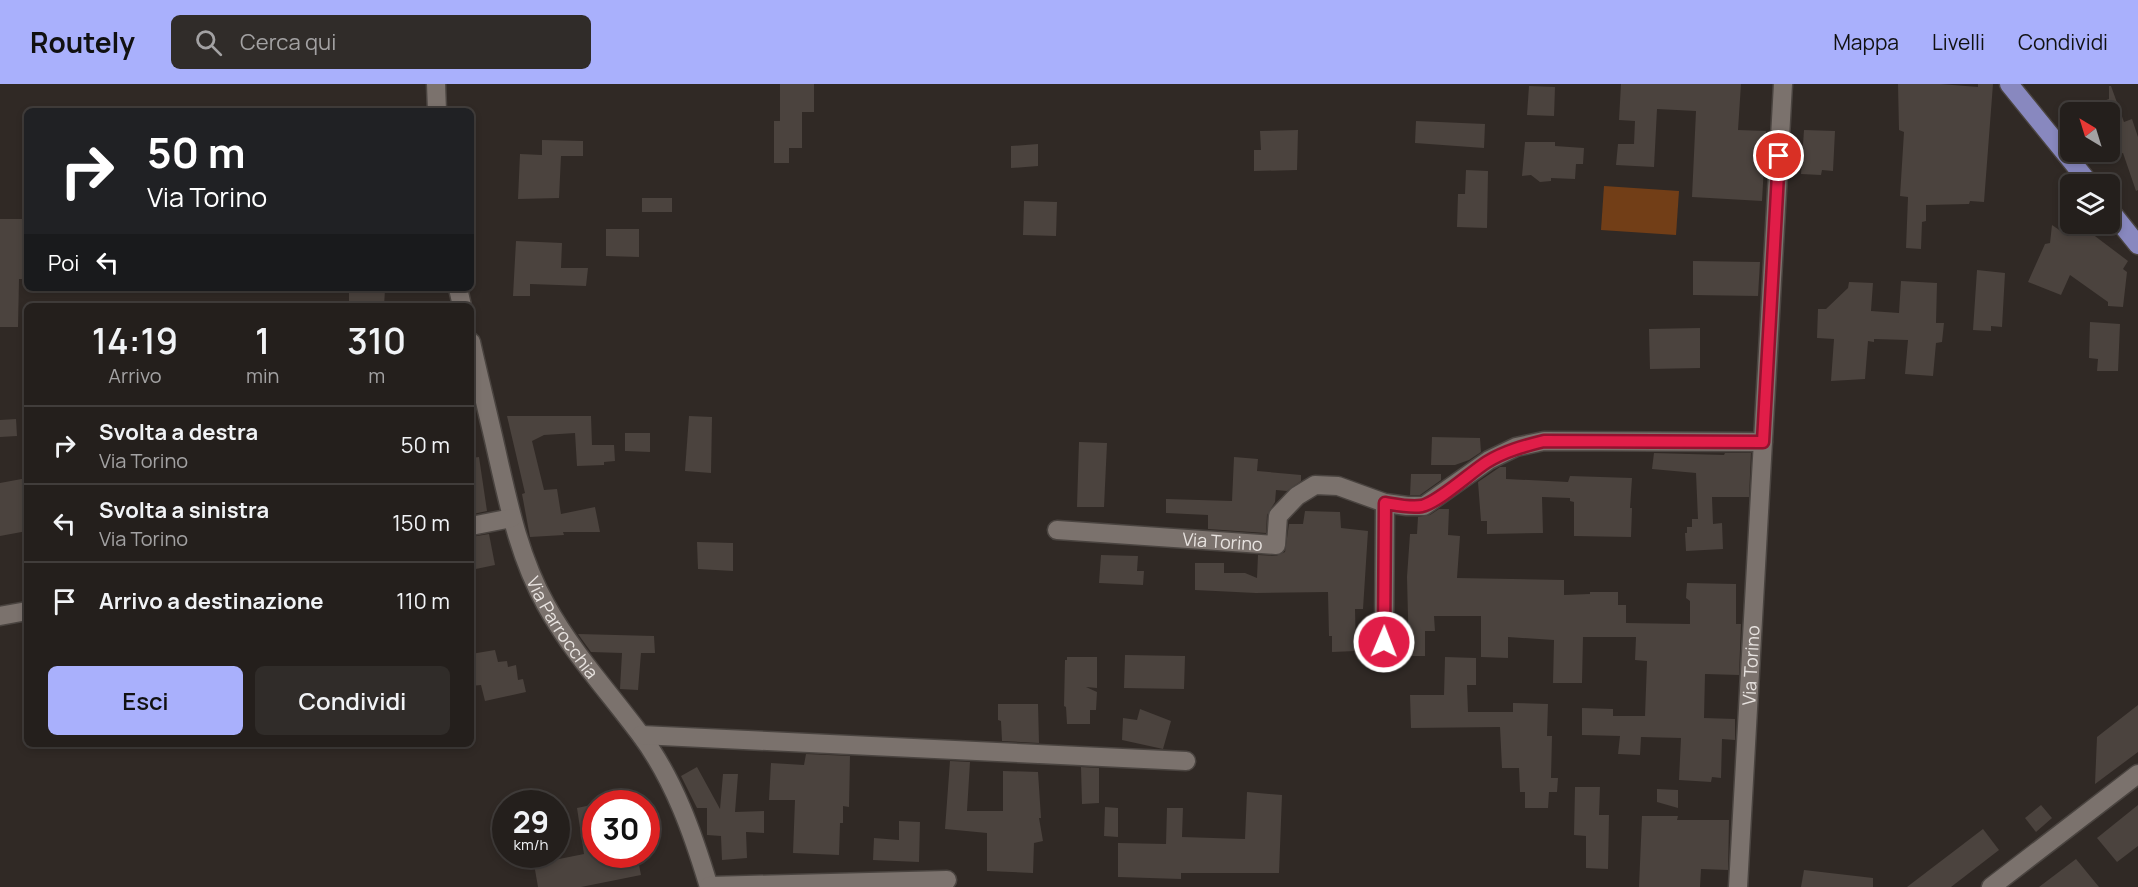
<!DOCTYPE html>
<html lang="it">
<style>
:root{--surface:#241f1c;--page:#302c29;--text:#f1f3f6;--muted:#a3a2a3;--line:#413d3b;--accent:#a9b0fc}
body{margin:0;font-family:Manrope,sans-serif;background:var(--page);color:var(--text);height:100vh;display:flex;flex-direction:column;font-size:22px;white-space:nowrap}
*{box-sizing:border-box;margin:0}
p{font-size:20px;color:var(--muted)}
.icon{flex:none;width:33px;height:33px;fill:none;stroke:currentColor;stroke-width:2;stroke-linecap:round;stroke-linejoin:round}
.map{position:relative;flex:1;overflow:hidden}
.drawer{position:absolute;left:24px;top:219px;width:450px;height:444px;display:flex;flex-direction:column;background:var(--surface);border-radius:9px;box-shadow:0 3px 9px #0003,0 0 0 2px var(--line)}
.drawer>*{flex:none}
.top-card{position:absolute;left:24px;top:24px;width:450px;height:183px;border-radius:9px;box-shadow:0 3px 9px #0003,0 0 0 2px var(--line);background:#202124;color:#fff;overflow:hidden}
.needle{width:39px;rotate:322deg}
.fabs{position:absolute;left:2060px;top:18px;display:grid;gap:12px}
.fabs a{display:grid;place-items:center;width:60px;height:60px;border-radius:9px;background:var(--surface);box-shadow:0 3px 9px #0003,0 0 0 2px var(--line);font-size:30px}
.speed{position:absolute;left:492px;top:706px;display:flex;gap:12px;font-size:30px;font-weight:700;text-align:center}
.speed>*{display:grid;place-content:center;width:78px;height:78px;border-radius:50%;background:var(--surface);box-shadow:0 3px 9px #0003,0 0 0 2px var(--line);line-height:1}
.speed small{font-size:15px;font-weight:400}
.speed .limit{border:9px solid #d22;background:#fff;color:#111}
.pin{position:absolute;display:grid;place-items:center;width:51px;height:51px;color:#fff;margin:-26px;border:3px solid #fff;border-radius:50%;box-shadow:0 2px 6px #0007}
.me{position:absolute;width:66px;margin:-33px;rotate:1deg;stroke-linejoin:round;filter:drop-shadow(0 0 4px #0008)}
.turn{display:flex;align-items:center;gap:21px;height:126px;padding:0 24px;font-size:27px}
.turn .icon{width:78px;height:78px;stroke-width:2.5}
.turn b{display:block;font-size:42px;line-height:51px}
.then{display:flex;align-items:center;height:57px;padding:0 24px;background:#0003;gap:12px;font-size:22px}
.eta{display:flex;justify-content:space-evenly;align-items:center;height:102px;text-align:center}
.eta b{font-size:36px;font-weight:600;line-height:42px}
.button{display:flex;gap:12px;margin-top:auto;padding:12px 24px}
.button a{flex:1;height:69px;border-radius:9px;background:var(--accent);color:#111;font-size:24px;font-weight:600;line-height:69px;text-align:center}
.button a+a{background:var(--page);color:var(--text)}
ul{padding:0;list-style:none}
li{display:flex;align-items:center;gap:18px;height:78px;padding:0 24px;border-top:2px solid var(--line)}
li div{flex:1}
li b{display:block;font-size:22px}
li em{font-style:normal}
header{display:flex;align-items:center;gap:36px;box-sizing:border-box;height:84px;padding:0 30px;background:var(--accent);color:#111}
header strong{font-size:28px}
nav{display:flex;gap:33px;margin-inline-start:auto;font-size:21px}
.search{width:420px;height:54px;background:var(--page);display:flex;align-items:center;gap:15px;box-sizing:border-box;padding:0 21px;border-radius:9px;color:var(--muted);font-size:22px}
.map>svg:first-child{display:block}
.green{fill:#723e17}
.building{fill:#4b433e}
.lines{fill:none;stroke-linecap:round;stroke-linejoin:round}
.minor-casing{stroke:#4a4440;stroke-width:21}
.major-casing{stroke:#4a4440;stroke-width:21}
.minor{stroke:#7b726d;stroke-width:18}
.major{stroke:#8888bf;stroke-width:18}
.route-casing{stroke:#92132f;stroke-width:15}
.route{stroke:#e11d48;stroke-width:10}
.labels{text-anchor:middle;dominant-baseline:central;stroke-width:6;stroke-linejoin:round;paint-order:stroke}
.street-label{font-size:18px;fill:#e8e3e0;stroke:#302925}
</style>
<header>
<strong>Routely</strong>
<div class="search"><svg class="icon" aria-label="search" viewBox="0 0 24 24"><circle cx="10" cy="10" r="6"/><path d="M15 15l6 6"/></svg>Cerca qui</div>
<nav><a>Mappa</a><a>Livelli</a><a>Condividi</a></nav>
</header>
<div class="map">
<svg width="2138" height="803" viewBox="0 0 2138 803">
<rect width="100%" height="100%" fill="#302925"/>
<polygon class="green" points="1604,102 1679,107 1676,151 1601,146"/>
<g class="building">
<polygon points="780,0 814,0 814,28 802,28 802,64 789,64 789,79 774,79 774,37 780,37"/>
<polygon points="1621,0 1741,0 1738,46 1766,47 1762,117 1692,113 1696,27 1657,25 1654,83 1616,81 1618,60 1634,60 1635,37 1619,36"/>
<polygon points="1898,0 1941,0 1978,3 1978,0 1993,0 1984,118 1970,117 1969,120 1926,121 1926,137 1922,138 1921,165 1906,164 1908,113 1900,112 1904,48 1899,46"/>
<polygon points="1529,2 1555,3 1554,32 1527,31"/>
<polygon points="2109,2 2111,2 2124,38 2132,35 2138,53 2138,106 2136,107 2123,69 2114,72 2109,57 2109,28 2077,28 2076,27 2109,15"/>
<polygon points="1416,37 1485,40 1484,64 1415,59"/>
<polygon points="1298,46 1297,86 1254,87 1254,66 1261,66 1260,47"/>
<polygon points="1804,46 1835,47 1833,87 1822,86 1821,91 1801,90"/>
<polygon points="542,56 583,57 583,72 561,72 559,114 518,115 520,70 542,71"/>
<polygon points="1525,58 1555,58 1555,62 1584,64 1583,80 1576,80 1575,95 1551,94 1551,97 1540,98 1531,91 1522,92"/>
<polygon points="1038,60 1038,82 1011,84 1011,62"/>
<polygon points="1466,86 1488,87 1487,144 1457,143 1458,110 1465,110"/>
<rect x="642" y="114" width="30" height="14"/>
<polygon points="1024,117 1057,118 1056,152 1023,151"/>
<polygon points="0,135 27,135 27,195 19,195 18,243 0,243"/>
<polygon points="2079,140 2128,177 2123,185 2127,188 2123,223 2108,222 2108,218 2070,191 2061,211 2028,198 2045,160 2050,159 2052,141 2068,152"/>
<polygon points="606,145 639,145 639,173 606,172"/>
<polygon points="516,157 562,159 561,184 588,184 586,202 530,200 530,212 513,212"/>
<polygon points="1693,177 1760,178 1758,212 1693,211"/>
<polygon points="1977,186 2005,189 2002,243 1991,242 1991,247 1973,246"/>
<polygon points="1901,197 1937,199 1936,239 1944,239 1942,258 1936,259 1933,292 1905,290 1908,256 1874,255 1874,258 1868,257 1865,295 1831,297 1834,255 1817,254 1818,225 1826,225 1848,204 1849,198 1873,199 1871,227 1899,229"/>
<polygon points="349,205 385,206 384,222 349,221"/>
<polygon points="2090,238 2120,240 2118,287 2097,287 2098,275 2089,274"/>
<polygon points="1700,244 1700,284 1650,285 1649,245"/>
<polygon points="507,332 591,332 592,361 614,361 615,377 604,378 604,381 577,382 575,349 544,351 532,357 544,406 557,405 561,430 595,423 600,448 563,448 564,451 530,453 522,410 525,409"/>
<polygon points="689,332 712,333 711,389 685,387"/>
<polygon points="16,335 17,352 0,353 0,336"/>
<polygon points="625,349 650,349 650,368 625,367"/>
<polygon points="1432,353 1480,354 1481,368 1469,376 1455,381 1431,381"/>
<polygon points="1079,358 1107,359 1104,423 1077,423"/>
<polygon points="1654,369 1724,371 1725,369 1751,369 1749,413 1712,413 1713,440 1722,439 1723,465 1686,467 1685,449 1687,449 1687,443 1692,443 1692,435 1698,435 1696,389 1652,385"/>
<polygon points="479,373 487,427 473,430 471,417 471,374"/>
<polygon points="1234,373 1258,375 1257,387 1301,391 1301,397 1287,407 1276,406 1275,418 1267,431 1266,449 1208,445 1208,431 1166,429 1166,415 1232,417"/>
<polygon points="1500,383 1506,383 1506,395 1568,398 1570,392 1632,394 1630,424 1632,424 1631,453 1574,452 1574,418 1570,417 1570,414 1542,413 1543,449 1487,450 1487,437 1481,437 1478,398"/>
<polygon points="1411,390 1441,390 1441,396 1420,411 1410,411"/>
<polygon points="27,394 27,447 0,452 0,399"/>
<polygon points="1439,425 1449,425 1448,451 1460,452 1457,494 1564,496 1564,511 1590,510 1590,508 1618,508 1618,521 1626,521 1626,539 1690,540 1690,517 1686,514 1687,499 1736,500 1736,540 1741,540 1739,591 1705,590 1704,634 1735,635 1735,656 1722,655 1721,694 1712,693 1711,698 1679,696 1681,654 1641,653 1640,671 1618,670 1620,652 1582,651 1582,624 1613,625 1613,632 1645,632 1647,577 1635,576 1636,553 1583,553 1582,599 1553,599 1554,556 1508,553 1508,574 1481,573 1481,532 1434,532 1435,547 1425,547 1425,572 1409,572 1407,493 1410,450 1417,450 1418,433 1430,431"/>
<polygon points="1305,427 1340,428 1341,444 1368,447 1363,525 1355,525 1356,567 1332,568 1332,552 1329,552 1328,508 1256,509 1195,506 1195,479 1224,479 1224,489 1245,489 1257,494 1258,471 1276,472 1285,468 1289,440 1303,440"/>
<polygon points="489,450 495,481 471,486 471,453"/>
<polygon points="697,458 733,459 733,487 698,485"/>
<polygon points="1101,471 1138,472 1137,487 1144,487 1143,501 1099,499"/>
<polygon points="578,550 654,552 655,569 641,569 638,606 620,605 622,569 591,568"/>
<polygon points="495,566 498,578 507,577 508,583 516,581 518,596 523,595 526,608 485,617 481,601 471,602 471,570"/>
<polygon points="1125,571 1185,572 1184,605 1124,604"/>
<polygon points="1067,573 1097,573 1097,604 1086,603 1097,608 1096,626 1090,626 1090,640 1067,640 1066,623 1064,622 1065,576 1067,576"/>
<polygon points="1445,573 1476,574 1476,601 1467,601 1468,628 1513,628 1513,619 1548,620 1547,652 1552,652 1551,694 1558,694 1557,708 1549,708 1548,724 1525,724 1525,708 1520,708 1519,684 1502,684 1500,643 1411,644 1410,611 1444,611"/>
<polygon points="998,620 1038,620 1039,659 1002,657 1001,637 998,636"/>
<polygon points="2138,621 2138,668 2095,700 2097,653"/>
<polygon points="1140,625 1171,637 1163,665 1122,656 1123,634 1137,636"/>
<polygon points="806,670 850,672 849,723 843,722 843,739 840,739 839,771 793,769 795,716 769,716 771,679 804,681"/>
<polygon points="950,677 970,678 967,727 1003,727 1003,687 1038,688 1041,734 1039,734 1043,757 1034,759 1033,789 987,787 987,749 945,745"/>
<polygon points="697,683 720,725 723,690 738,690 735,728 764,727 764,749 746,748 747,774 722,776 721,752 707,751 707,724 697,724 681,692"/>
<polygon points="1081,683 1099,684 1099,719 1082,720"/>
<polygon points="1575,703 1600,703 1599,731 1609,731 1608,785 1586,784 1586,752 1574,751"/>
<polygon points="1657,705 1678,706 1678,724 1657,718"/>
<polygon points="1247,708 1282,711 1279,789 1181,789 1181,795 1118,793 1118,759 1166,760 1167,724 1183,724 1182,753 1245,755"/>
<polygon points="596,720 596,771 637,771 641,791 581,803 538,803 534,780 584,770 577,724"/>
<polygon points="2041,721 2052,734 2036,748 2025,734"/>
<polygon points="2138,721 2138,762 2117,778 2097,754"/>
<polygon points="1105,723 1118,724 1118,753 1104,752"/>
<polygon points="1642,732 1678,732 1677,736 1729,736 1728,786 1701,785 1700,803 1639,803"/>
<polygon points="899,737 920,738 919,778 873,776 874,754 899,756"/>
<polygon points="1983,745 1999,766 1951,803 1907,803"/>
<polygon points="2076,775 2099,803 2039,803"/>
<polygon points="1804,786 1873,794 1873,803 1801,803"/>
</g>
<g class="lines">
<defs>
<g id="minor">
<polyline points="436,0 437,27"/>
<polyline points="458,204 462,222"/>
<path id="s1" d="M471,258C479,294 488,329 496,365C508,418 519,473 546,521C572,568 608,607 640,650C674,695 693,750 709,803"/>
<polyline points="471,442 512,434"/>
<path id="s2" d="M1057,446L1276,461L1278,432L1297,412L1315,401L1338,402L1385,419L1407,422H1424L1489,376L1516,363L1544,357L1763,358"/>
<polyline points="0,532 27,527"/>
<polyline points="1384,558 1385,419"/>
<polyline points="641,651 1186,677"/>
<polyline points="709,802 947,796"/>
<path id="s3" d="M1738,803L1783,0"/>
<polyline points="1991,803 2138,690"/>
</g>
<g id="major">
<polyline points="2009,0 2090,100"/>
<polyline points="2109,125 2138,161"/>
</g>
</defs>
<use href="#minor" class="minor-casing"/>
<use href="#major" class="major-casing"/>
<use href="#minor" class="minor"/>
<use href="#major" class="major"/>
</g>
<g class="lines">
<defs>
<path id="route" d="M1384,558L1385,419C1397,421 1410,424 1422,422C1439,418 1471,388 1487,378C1505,367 1524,362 1544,357L1763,358L1779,72"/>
</defs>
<use href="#route" class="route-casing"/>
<use href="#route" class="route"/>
</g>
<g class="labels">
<g class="street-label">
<text stroke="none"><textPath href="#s2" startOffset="166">Via Torino</textPath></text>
<text stroke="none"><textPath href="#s1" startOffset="302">Via Parrocchia</textPath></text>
<text stroke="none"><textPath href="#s3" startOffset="222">Via Torino</textPath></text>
</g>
</g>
</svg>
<div class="fabs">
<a><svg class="needle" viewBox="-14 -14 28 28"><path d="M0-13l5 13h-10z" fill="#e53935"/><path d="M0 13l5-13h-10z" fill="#a3a2a3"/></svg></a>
<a><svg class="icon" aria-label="layers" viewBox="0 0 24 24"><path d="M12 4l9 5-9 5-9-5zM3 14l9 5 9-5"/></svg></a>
</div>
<div class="speed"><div>29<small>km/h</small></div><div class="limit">30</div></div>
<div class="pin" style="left:1779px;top:72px;background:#d93025"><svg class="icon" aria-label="arrive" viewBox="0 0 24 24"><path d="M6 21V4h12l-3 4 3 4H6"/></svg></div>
<svg class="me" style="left:1384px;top:558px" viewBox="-20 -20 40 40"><circle r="17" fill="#e11d48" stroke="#fff" stroke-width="3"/><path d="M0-11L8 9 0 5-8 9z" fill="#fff"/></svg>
<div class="top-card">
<div class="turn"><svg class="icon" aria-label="right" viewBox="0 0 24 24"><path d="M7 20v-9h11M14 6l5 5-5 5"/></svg><div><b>50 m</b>Via Torino</div></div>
<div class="then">Poi<svg class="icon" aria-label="left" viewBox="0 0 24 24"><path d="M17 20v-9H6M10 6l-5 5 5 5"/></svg></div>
</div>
<section class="drawer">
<div class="eta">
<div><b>14:19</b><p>Arrivo</p></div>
<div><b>1</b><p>min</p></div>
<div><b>310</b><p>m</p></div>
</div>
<ul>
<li><svg class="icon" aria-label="right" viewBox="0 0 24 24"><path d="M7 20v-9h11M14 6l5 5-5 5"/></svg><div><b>Svolta a destra</b><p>Via Torino</p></div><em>50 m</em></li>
<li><svg class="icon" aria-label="left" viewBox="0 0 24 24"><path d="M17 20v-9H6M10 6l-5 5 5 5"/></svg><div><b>Svolta a sinistra</b><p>Via Torino</p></div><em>150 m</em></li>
<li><svg class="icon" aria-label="arrive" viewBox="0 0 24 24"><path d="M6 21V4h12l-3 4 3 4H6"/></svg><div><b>Arrivo a destinazione</b></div><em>110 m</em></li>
</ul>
<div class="button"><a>Esci</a><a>Condividi</a></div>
</section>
</div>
